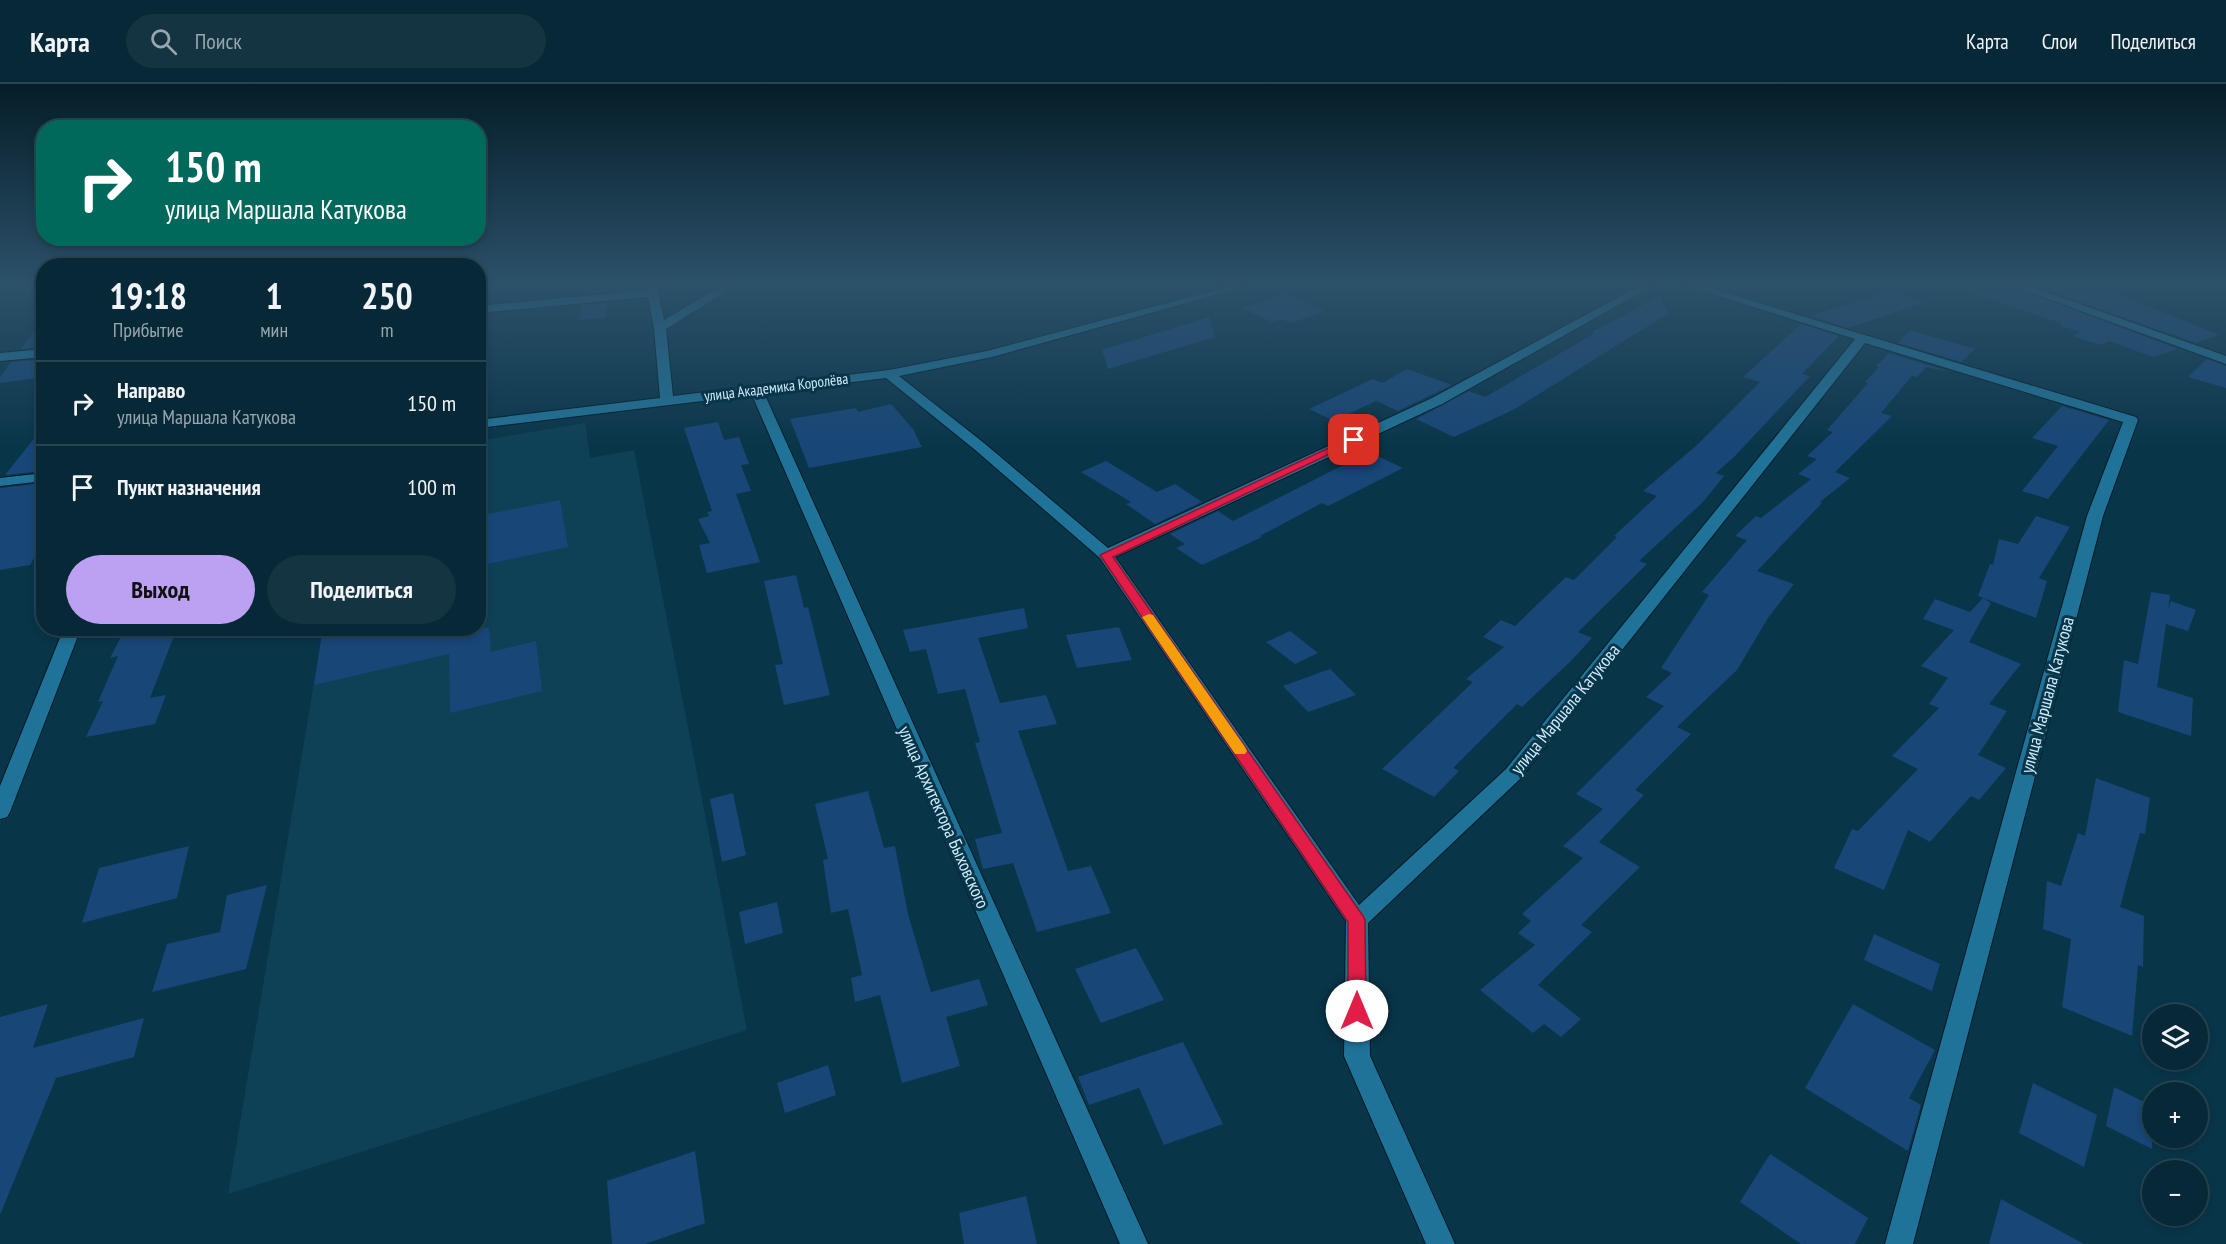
<!DOCTYPE html>
<html lang="ru">
<meta charset="utf-8">
<style>
:root{--surface:#072837;--page:#153442;--text:#f1f3f6;--muted:#98a6ad;--line:#284452;--accent:#bca0f2}
body{margin:0;font-family:"PT Sans Narrow",sans-serif;background:var(--page);color:var(--text);height:100vh;display:flex;flex-direction:column;font-size:22px;white-space:nowrap}
*{box-sizing:border-box;margin:0}
p{font-size:20px;color:var(--muted)}
.icon{flex:none;width:33px;height:33px;fill:none;stroke:currentColor;stroke-width:2;stroke-linecap:round;stroke-linejoin:round}
.map{position:relative;flex:1;overflow:hidden}
.panel{position:absolute;left:36px;top:174px;width:450px;height:378px;display:flex;flex-direction:column;background:var(--surface);border-radius:24px;box-shadow:0 3px 9px #0003,0 0 0 2px var(--line)}
.panel>*{flex:none}
.guide{position:absolute;left:36px;top:36px;width:450px;height:126px;border-radius:24px;box-shadow:0 3px 9px #0003,0 0 0 2px var(--line);background:#00695c;color:#fff;overflow:hidden}
.controls{position:absolute;left:2142px;top:920px;display:grid;gap:12px}
.controls a{display:grid;place-items:center;width:66px;height:66px;border-radius:50%;background:var(--surface);box-shadow:0 3px 9px #0003,0 0 0 2px var(--line);font-size:30px}
.pin{position:absolute;display:grid;place-items:center;width:51px;height:51px;color:#fff;margin:-26px;border-radius:12px;box-shadow:0 3px 9px #0006}
.me{position:absolute;width:66px;margin:-33px;rotate:0deg;stroke-linejoin:round;filter:drop-shadow(0 0 4px #0008)}
.turn{display:flex;align-items:center;gap:21px;height:126px;padding:0 30px;font-size:27px}
.turn .icon{width:78px;height:78px;stroke-width:2.5}
.turn b{display:block;font-size:42px;line-height:51px}
.eta{display:flex;justify-content:space-evenly;align-items:center;height:102px;text-align:center}
.eta b{font-size:36px;font-weight:700;line-height:42px}
.action{display:flex;gap:12px;margin-top:auto;padding:12px 30px}
.action a{flex:1;height:69px;border-radius:36px;background:var(--accent);color:#111;font-size:24px;font-weight:700;line-height:69px;text-align:center}
.action a+a{background:var(--page);color:var(--text)}
ul{padding:0;list-style:none}
li{display:flex;align-items:center;gap:18px;height:84px;padding:0 30px;border-top:2px solid var(--line)}
li div{flex:1}
li b{display:block;font-size:22px}
li em{font-style:normal}
header{display:flex;align-items:center;gap:36px;box-sizing:border-box;height:84px;padding:0 30px;background:var(--surface);border-bottom:2px solid var(--line)}
header strong{font-size:28px}
nav{display:flex;gap:33px;margin-inline-start:auto;font-size:21px}
.search{width:420px;height:54px;background:var(--page);display:flex;align-items:center;gap:15px;box-sizing:border-box;padding:0 21px;border-radius:33px;color:var(--muted);font-size:22px}
.map>svg:first-child{display:block}
.built{fill:#0e4056}
.building{fill:#184677}
.lines{fill:none;stroke-linecap:round;stroke-linejoin:round}
.minor-casing{stroke:#031b27;stroke-width:2}
.minor{fill:#207398;fill-rule:evenodd}
.route{fill:#e11d48;stroke:#92132f;stroke-width:1.5}
.slow{fill:#f59e0b}
.labels{text-anchor:middle;dominant-baseline:central;stroke-width:6;stroke-linejoin:round;paint-order:stroke}
.far-street-label{font-size:15px;fill:#ceebfc;stroke:#093549}
.street-label{font-size:18px;fill:#ceebfc;stroke:#093549}
</style>
<header>
<strong>Карта</strong>
<div class="search"><svg class="icon" aria-label="search" viewBox="0 0 24 24"><circle cx="10" cy="10" r="6"/><path d="M15 15l6 6"/></svg>Поиск</div>
<nav><a>Карта</a><a>Слои</a><a>Поделиться</a></nav>
</header>
<div class="map">
<svg width="2226" height="1160" viewBox="0 0 2226 1160">
<rect width="100%" height="100%" fill="#093549"/>
<polygon class="built" points="585,339 590,374 634,366 747,946 228,1110 323,545 478,544 479,357"/>
<g class="building">
<polygon points="586,202 611,202 610,207 584,210"/>
<polygon points="1963,202 2011,202 2178,265 2153,273 2109,257 2101,261 2072,252 2080,248 2060,242 2063,240 1962,206"/>
<polygon points="2035,202 2089,202 2125,213 2219,251 2196,259"/>
<polygon points="1890,207 1923,219 1848,244 1811,232"/>
<polygon points="1284,210 1325,227 1291,239 1281,235 1272,238 1242,224"/>
<polygon points="1660,212 1669,229 1513,326 1454,353 1416,335 1469,307 1485,313 1595,249 1592,248"/>
<polygon points="608,219 605,234 579,236 582,221"/>
<polygon points="1209,233 1215,253 1108,285 1102,266"/>
<polygon points="44,234 44,263 21,265"/>
<polygon points="1801,240 1839,252 1802,290 1810,292 1734,373 1716,389 1724,392 1703,418 1639,477 1647,480 1578,548 1592,554 1572,576 1522,623 1517,620 1453,684 1459,687 1434,713 1382,685 1473,598 1466,595 1504,563 1483,553 1501,536 1515,542 1566,493 1574,496 1617,453 1614,452 1657,412 1643,407 1697,361 1760,298 1743,293"/>
<polygon points="1910,246 1975,265 1961,278 1898,259"/>
<polygon points="1889,269 1951,288 1926,283 1917,293 1912,292 1881,329 1892,332 1835,388 1850,394 1820,418 1822,419 1757,487 1794,500 1768,534 1737,586 1677,643 1691,650 1635,706 1644,711 1599,758 1640,783 1581,841 1592,848 1538,901 1581,935 1561,953 1544,940 1533,949 1480,906 1535,861 1518,849 1531,837 1522,830 1583,774 1563,762 1603,725 1576,710 1664,622 1646,613 1672,589 1661,584 1709,511 1702,508 1747,456 1735,452 1756,432 1761,434 1811,395 1798,390 1817,375 1807,372 1833,348 1827,346 1868,299 1865,298 1879,283 1876,282"/>
<polygon points="44,275 44,293 0,299 0,293 11,278"/>
<polygon points="2207,275 2226,282 2226,304 2188,293"/>
<polygon points="1407,285 1452,301 1398,327 1376,317 1334,337 1309,325 1373,295 1382,299"/>
<polygon points="891,320 913,345 922,363 809,384 790,335 856,324 858,328"/>
<polygon points="2062,322 2109,336 2048,415 2022,407 2058,362 2032,354"/>
<polygon points="718,338 724,356 739,353 749,380 741,381 751,407 736,410 760,478 707,489 699,461 710,459 698,435 709,432 707,428 712,427 684,344"/>
<polygon points="44,342 44,387 5,391"/>
<polygon points="1369,368 1403,384 1328,422 1322,419 1260,452 1262,453 1202,481 1176,464 1185,460 1170,450 1218,427 1233,437"/>
<polygon points="1106,377 1157,408 1175,400 1202,418 1155,440 1126,420 1131,418 1081,388"/>
<polygon points="44,399 44,456 30,481 0,486 0,404"/>
<polygon points="560,416 568,463 478,482 478,432"/>
<polygon points="2036,432 2070,443 2039,494 2047,497 2036,534 1978,512 1990,480 1993,481 1999,455 2018,460"/>
<polygon points="796,491 804,524 808,523 830,611 784,621 775,581 783,580 764,497"/>
<polygon points="2151,508 2170,511 2168,525 2171,517 2196,526 2188,547 2166,540 2157,603 2193,614 2191,652 2118,628 2124,576 2138,580"/>
<polygon points="1983,514 1991,519 1969,558 2021,580 1989,620 2007,627 1978,671 2006,684 1979,716 1971,712 1930,758 1908,746 1884,806 1834,784 1852,745 1858,747 1918,685 1892,672 1939,624 1929,620 1948,594 1921,582 1954,546 1923,535 1935,515 1970,528"/>
<polygon points="1024,524 1028,544 978,554 1000,619 1046,611 1057,640 1018,647 1068,787 1091,782 1111,829 1037,848 1013,779 983,785 975,755 1002,749 975,659 980,658 965,605 938,610 926,565 910,568 903,546"/>
<polygon points="1119,543 1132,576 1077,584 1066,551"/>
<polygon points="139,544 177,544 150,614 166,611 155,640 86,653 103,617 98,618 118,572 110,574 123,549"/>
<polygon points="323,544 489,544 491,568 536,557 542,607 450,629 449,570 314,601"/>
<polygon points="1290,547 1318,569 1295,580 1266,558"/>
<polygon points="1330,585 1356,611 1308,628 1283,602"/>
<polygon points="2096,694 2150,714 2145,750 2140,749 2120,823 2144,832 2143,883 2138,881 2132,952 2062,923 2071,855 2043,845 2047,797 2061,802 2078,749 2085,752"/>
<polygon points="868,707 884,764 895,762 908,830 931,908 979,895 988,921 946,933 960,982 902,999 880,911 855,918 851,894 862,891 848,825 831,829 823,776 828,775 815,720"/>
<polygon points="733,709 746,771 722,778 710,715"/>
<polygon points="189,762 177,814 82,839 99,784"/>
<polygon points="267,801 246,885 152,908 167,860 220,848 227,811"/>
<polygon points="777,818 783,849 745,860 739,828"/>
<polygon points="1874,850 1940,880 1932,907 1864,876"/>
<polygon points="1136,864 1164,916 1101,939 1075,885"/>
<polygon points="48,920 33,964 144,934 134,973 56,994 0,1131 0,933"/>
<polygon points="1853,920 1935,966 1909,1014 1921,1021 1908,1067 1805,1004"/>
<polygon points="1183,958 1223,1040 1164,1061 1139,1004 1089,1021 1078,993"/>
<polygon points="828,981 836,1011 785,1029 777,999"/>
<polygon points="2033,999 2097,1031 2084,1083 2019,1049"/>
<polygon points="2114,1003 2152,1022 2152,1065 2106,1042"/>
<polygon points="695,1067 705,1139 645,1160 612,1160 607,1097"/>
<polygon points="1770,1070 1868,1134 1855,1160 1801,1160 1740,1118"/>
<polygon points="1026,1112 1037,1160 964,1160 959,1129"/>
<polygon points="2001,1115 2084,1160 1989,1160"/>
</g>
<g class="lines">
<defs>
<g id="minor">
<polygon points="646,202 657,202 664,236 721,202 735,202 666,245 673,312 889,286 987,267 1231,202 1248,202 992,273 899,292 984,359 1108,464 1432,314 1639,202 1652,202 1442,320 1115,473 1359,821 1506,685 1855,255 1687,202 1703,202 2136,333 2138,336 2103,432 1913,1160 1885,1160 2087,432 2123,338 1865,259 1520,695 1368,839 1370,972 1455,1160 1426,1160 1344,972 1346,837 1100,474 974,365 886,294 764,309 1148,1160 1120,1160 752,311 478,344 478,336 660,314 654,244 648,213 478,229 478,222 646,206"/>
<polygon points="2013,202 2029,202 2226,272 2226,280"/>
<polygon points="44,265 44,273 0,277 0,269"/>
<polygon points="44,389 44,397 0,402 0,394"/>
<polygon points="64,544 81,544 10,728 7,733 0,735 0,702"/>
</g>
</defs>
<use href="#minor" class="minor-casing"/>
<use href="#minor" class="minor"/>
</g>
<linearGradient id="sky" x2="0" y2="1"><stop stop-color="#051d28"/><stop offset="0.55" stop-color="#2c516a"/><stop offset="1" stop-color="#2c516a" stop-opacity="0"/></linearGradient>
<rect width="2226" height="364" fill="url(#sky)"/>
<polygon class="route" points="1350,354 1359,356 1113,473 1363,832 1365,836 1366,927 1364,933 1357,935 1351,933 1348,927 1348,838 1100,471"/>
<polygon class="slow" points="1149,530 1153,531 1245,663 1247,667 1245,670 1235,670 1142,533"/>
<g class="labels">
<g class="far-street-label">
<text transform="translate(776 303) rotate(-7)">улица Академика Королёва</text>
</g>
<g class="street-label">
<text transform="translate(2047 611) rotate(-75)">улица Маршала Катукова</text>
<text transform="translate(1565 625) rotate(-51)">улица Маршала Катукова</text>
<text transform="translate(944 733) rotate(66)">улица Архитектора Быховского</text>
</g>
</g>
</svg>
<div class="controls">
<a><svg class="icon" aria-label="layers" viewBox="0 0 24 24"><path d="M12 4l9 5-9 5-9-5zM3 14l9 5 9-5"/></svg></a>
<a>+</a>
<a>−</a>
</div>
<div class="pin" style="left:1354px;top:356px;background:#d93025"><svg class="icon" aria-label="arrive" viewBox="0 0 24 24"><path d="M6 21V4h12l-3 4 3 4H6"/></svg></div>
<svg class="me" style="left:1357px;top:927px" viewBox="-20 -20 40 40"><circle r="19" fill="#fff"/><path d="M0-13L10 11 0 6-10 11z" fill="#e11d48"/></svg>
<div class="guide">
<div class="turn"><svg class="icon" aria-label="right" viewBox="0 0 24 24"><path d="M7 20v-9h11M14 6l5 5-5 5"/></svg><div><b>150 m</b>улица Маршала Катукова</div></div>
</div>
<section class="panel">
<div class="eta">
<div><b>19:18</b><p>Прибытие</p></div>
<div><b>1</b><p>мин</p></div>
<div><b>250</b><p>m</p></div>
</div>
<ul>
<li><svg class="icon" aria-label="right" viewBox="0 0 24 24"><path d="M7 20v-9h11M14 6l5 5-5 5"/></svg><div><b>Направо</b><p>улица Маршала Катукова</p></div><em>150 m</em></li>
<li><svg class="icon" aria-label="arrive" viewBox="0 0 24 24"><path d="M6 21V4h12l-3 4 3 4H6"/></svg><div><b>Пункт назначения</b></div><em>100 m</em></li>
</ul>
<div class="action"><a>Выход</a><a>Поделиться</a></div>
</section>
</div>
